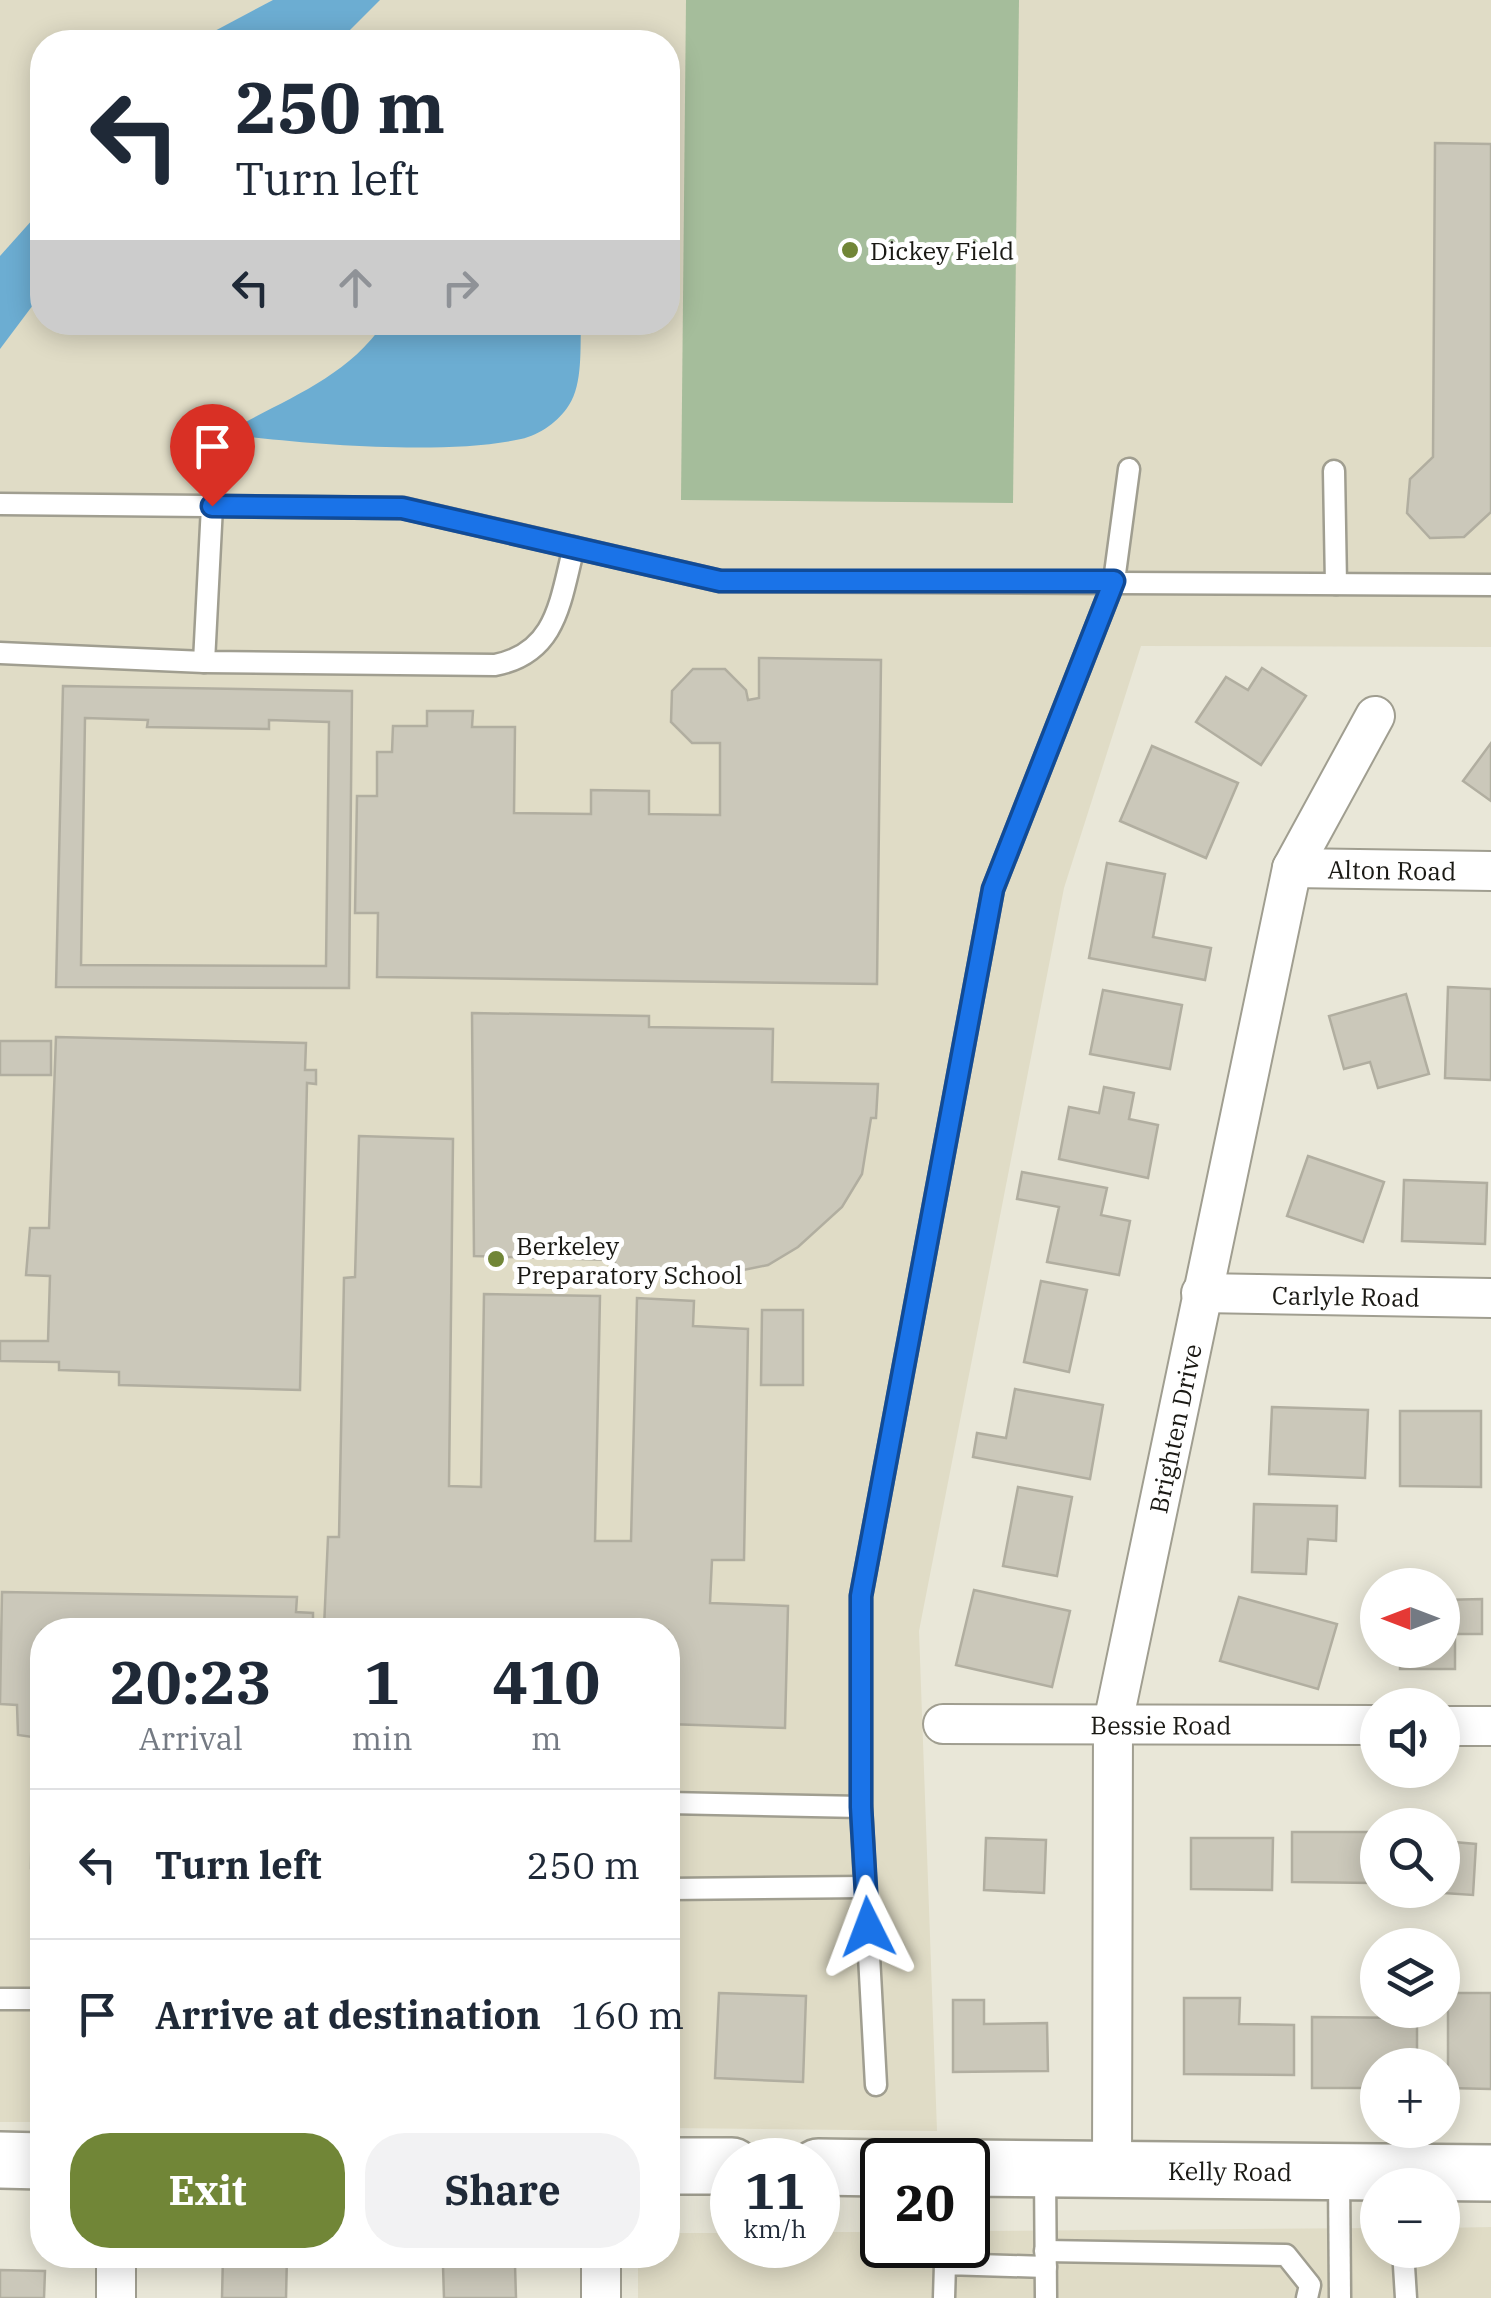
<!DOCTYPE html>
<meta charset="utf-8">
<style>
:root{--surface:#fff;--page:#f2f2f3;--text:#1f2937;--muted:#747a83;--line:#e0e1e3;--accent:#718637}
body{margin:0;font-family:"IBM Plex Serif",serif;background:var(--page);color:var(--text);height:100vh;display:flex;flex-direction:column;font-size:38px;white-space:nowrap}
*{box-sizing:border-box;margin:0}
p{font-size:32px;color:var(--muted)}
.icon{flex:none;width:55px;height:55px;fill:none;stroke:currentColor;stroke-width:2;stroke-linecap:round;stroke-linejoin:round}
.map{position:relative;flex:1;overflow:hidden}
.drawer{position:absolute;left:30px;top:1618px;width:650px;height:650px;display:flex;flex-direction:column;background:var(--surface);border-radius:40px;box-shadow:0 5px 25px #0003}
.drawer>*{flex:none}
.guide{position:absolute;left:30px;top:30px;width:650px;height:305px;border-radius:40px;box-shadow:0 5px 25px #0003;background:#fff;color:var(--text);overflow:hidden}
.needle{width:65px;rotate:270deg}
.tools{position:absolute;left:1360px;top:1568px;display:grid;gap:20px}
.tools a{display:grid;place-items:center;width:100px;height:100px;border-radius:50%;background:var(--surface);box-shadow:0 5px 25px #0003;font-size:50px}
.speed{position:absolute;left:710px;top:2138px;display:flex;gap:20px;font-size:50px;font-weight:700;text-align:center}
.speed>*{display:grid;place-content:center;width:130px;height:130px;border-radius:50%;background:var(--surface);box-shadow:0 5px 25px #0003;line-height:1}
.speed small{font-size:25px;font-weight:400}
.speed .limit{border:5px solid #111;border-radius:15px;background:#fff;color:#111}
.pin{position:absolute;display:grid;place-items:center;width:85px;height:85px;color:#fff;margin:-102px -42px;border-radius:50% 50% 50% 0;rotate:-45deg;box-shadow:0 0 10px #0007}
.pin .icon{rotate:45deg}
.me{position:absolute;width:110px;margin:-55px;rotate:357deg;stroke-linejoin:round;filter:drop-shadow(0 0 8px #0008)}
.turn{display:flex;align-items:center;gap:35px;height:210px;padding:0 40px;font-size:45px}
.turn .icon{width:130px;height:130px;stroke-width:2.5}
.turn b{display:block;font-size:70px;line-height:85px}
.lanes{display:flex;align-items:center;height:95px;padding:0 40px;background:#0003;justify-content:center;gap:50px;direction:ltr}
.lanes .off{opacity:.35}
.eta{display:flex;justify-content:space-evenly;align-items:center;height:170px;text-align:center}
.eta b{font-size:60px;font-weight:700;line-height:70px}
.primary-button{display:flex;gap:20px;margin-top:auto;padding:20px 40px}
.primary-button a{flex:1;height:115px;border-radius:40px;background:var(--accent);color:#fff;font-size:40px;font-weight:700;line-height:115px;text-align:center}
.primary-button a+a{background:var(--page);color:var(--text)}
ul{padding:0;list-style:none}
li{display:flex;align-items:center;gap:30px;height:150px;padding:0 40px;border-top:2px solid var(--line)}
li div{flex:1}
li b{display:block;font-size:38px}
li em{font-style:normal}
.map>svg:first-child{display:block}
.built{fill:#e0dcc6;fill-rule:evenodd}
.green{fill:#a5bd9b}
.water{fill:#6cadd2}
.building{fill:#cbc8ba;stroke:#b1aea0;stroke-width:2.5;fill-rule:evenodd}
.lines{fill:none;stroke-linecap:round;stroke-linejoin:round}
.lane-casing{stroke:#a09e90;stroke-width:25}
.street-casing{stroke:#a09e90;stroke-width:42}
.secondary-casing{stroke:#a09e90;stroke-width:60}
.lane{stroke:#fff;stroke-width:20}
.street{stroke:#fff;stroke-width:38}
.secondary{stroke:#fff;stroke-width:55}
.route-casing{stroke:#114b97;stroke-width:25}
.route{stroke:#1a73e8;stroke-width:18}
.poi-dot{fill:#718637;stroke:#fff;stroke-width:4}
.labels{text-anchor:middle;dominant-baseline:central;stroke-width:10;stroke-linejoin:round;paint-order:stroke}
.poi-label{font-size:25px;fill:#1a1914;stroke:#fff;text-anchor:start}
.street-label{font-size:25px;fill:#1a1914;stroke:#fff}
</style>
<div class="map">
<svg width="1491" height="2298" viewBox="0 0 1491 2298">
<rect width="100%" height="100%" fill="#e9e7d8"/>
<g class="built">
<path d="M0,0H1491V647L1141,646L1064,888L919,1631L937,2131L668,2128V1630H42V2122H0ZM42,42H668V322H42Z"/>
<polygon points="1491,2227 1491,2298 638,2298 638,2255 668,2255 668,2233 732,2233 732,2245 818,2245 818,2232 882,2232 882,2245 968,2245 968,2231 1377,2228 1378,2250 1442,2250 1443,2228"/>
</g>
<polygon class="green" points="686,0 1019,0 1013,503 681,500"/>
<g class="water">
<polygon points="273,0 380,0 348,32 328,42 194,42"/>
<polygon points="42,209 42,293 0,349 0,256"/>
<path d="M384,323H581C580,347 583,384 569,405C559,421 540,435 521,439C444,456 304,444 224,434C282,400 345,380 384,323Z"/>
</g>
<g class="building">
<polygon points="1435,143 1491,144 1491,512 1464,537 1430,538 1407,513 1410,479 1433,457"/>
<polygon points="759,658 881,660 877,984 377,977 378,913 355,913 357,796 377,796 377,752 392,752 393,726 427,726 427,711 473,711 472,727 515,727 514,813 591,814 591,790 649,791 649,814 720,815 720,743 692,743 671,722 672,691 693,669 725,669 746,690 748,700 759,698"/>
<polygon points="1262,668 1306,696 1261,765 1196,722 1226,677 1248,690"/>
<path d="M63,686L352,691L349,988L56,987ZM85,718L148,720L147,727L269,729V720L329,722L326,966L81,965Z"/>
<polygon points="1491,743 1491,801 1463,781"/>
<polygon points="1152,746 1238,783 1206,858 1120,821"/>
<polygon points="1107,863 1165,874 1153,937 1211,948 1205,980 1089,958"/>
<polygon points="1448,987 1491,989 1491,1080 1445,1078"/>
<polygon points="1103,990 1182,1005 1170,1069 1090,1054"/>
<polygon points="1406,994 1429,1074 1378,1088 1370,1062 1344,1069 1329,1016"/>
<polygon points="472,1013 649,1016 649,1027 773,1029 772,1082 878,1084 876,1118 871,1118 862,1174 842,1207 798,1247 768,1265 709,1277 708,1284 670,1283 670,1274 615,1271 615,1260 474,1256"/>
<polygon points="56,1037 306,1043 305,1070 316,1070 316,1084 307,1083 300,1390 119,1385 119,1372 59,1370 59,1362 0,1361 0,1341 48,1341 50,1276 26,1275 30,1228 49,1228"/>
<rect x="0" y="1041" width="51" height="34"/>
<polygon points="1104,1087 1134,1093 1129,1119 1158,1125 1148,1178 1059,1159 1069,1107 1099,1113"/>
<polygon points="359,1136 453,1139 449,1486 481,1487 484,1294 600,1296 595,1541 631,1541 637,1298 694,1301 693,1326 748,1329 744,1560 712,1560 710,1603 788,1606 785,1728 668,1724 668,1630 324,1628 328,1537 339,1537 344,1278 355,1277"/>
<polygon points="1308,1156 1384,1182 1363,1242 1287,1216"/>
<polygon points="1022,1172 1107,1188 1101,1215 1130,1221 1119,1275 1047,1262 1059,1207 1017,1199"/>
<polygon points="1404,1180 1487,1183 1485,1244 1402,1241"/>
<polygon points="1041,1281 1087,1290 1069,1372 1024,1362"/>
<polygon points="762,1310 803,1310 803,1385 761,1385"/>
<polygon points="1015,1389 1103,1405 1090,1479 973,1457 977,1433 1006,1438"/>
<polygon points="1272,1407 1368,1410 1365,1478 1269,1474"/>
<polygon points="1400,1411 1481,1411 1481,1487 1400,1486"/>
<polygon points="1018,1487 1072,1497 1057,1576 1003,1566"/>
<polygon points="1254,1504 1337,1506 1336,1541 1308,1539 1306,1574 1252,1572"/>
<polygon points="974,1590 1070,1611 1052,1687 956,1665"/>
<polygon points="2,1592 297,1597 296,1612 313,1613 313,1630 42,1630 42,1869 31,1868 33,1737 18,1735 17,1705 0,1704"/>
<polygon points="1239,1597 1337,1624 1318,1689 1220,1661"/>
<polygon points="1482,1599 1482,1634 1455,1634 1455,1669 1400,1669 1400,1650 1442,1650 1442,1600"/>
<polygon points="1292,1832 1374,1832 1374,1883 1292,1882"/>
<polygon points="986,1838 1046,1840 1044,1893 984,1890"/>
<polygon points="1191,1838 1273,1838 1272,1890 1191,1889"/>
<polygon points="1442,1841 1476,1844 1473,1895 1397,1890 1442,1890"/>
<polygon points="719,1993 806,1996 803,2082 715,2078"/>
<polygon points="1448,1993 1491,1993 1491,2089 1448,2088"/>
<polygon points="1184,1998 1240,1998 1239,2024 1294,2025 1294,2075 1184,2074"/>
<polygon points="953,2000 984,2000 984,2024 1047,2023 1048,2071 953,2072"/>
<polygon points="1312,2017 1417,2018 1417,2065 1378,2065 1378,2088 1312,2088"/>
<polygon points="223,2255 287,2255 286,2298 222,2298"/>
<polygon points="515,2265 516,2298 444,2298 443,2266"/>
<polygon points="0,2270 45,2271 44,2298 0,2298"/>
</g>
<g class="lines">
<defs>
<g id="lane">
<polyline points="1334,471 1336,584"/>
<polyline points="0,504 403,508 720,581 1491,585"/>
<path d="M0,653L204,662L495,665C557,653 560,601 574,547"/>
<polyline points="204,662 212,506"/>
<polyline points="668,1803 861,1807 861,1596 993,889 1114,581 1129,469"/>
<polyline points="861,1807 876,2085"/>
<polyline points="668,1889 865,1887"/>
<polyline points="0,1999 42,1999"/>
<polyline points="1045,2171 1046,2298"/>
<polyline points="1339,2175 1340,2298"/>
<polyline points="1403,2250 1406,2298"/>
<polyline points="1045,2251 1286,2255 1310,2285 1307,2298"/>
<polyline points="944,2298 945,2264 1046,2267"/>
</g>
<g id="street">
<path id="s1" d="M1292,868L1491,871"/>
<path id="s2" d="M1201,1293L1491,1298"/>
<path id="s3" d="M943,1724L1378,1725"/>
<polyline points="1442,1726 1491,1726"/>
<path id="s4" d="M1112,2170L1113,1723L1292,868L1375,716"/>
<polyline points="116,2298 116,2255"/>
<polyline points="601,2298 601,2255"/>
</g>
<g id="secondary">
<polyline points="0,2160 42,2161"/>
<polyline points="668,2166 732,2166"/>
<polyline points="818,2167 882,2168"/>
<path id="s5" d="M968,2168L1491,2173"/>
</g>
</defs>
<use href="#lane" class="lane-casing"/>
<use href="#street" class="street-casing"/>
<use href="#secondary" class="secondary-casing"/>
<use href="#lane" class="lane"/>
<use href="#street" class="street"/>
<use href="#secondary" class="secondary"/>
</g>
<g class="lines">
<defs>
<polyline id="route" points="212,506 402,508 720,581 1114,581 993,889 861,1596 861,1807 868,1927"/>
</defs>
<use href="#route" class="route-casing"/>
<use href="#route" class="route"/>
</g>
<g class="poi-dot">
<circle cx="850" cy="250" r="10"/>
<circle cx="496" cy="1259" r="10"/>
</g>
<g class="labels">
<g class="poi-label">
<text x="870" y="250">Dickey Field</text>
<text x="516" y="1245">Berkeley<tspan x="516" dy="29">Preparatory School</tspan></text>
</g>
<g class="street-label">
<text stroke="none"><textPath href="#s1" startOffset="100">Alton Road</textPath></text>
<text stroke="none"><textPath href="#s2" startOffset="145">Carlyle Road</textPath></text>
<text stroke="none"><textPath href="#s4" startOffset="748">Brighten Drive</textPath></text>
<text stroke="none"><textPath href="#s3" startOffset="218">Bessie Road</textPath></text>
<text stroke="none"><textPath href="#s5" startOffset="262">Kelly Road</textPath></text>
</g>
</g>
</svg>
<div class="tools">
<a><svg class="needle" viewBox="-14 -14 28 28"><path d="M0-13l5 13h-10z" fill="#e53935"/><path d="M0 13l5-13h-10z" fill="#747a83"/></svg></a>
<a><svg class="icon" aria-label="sound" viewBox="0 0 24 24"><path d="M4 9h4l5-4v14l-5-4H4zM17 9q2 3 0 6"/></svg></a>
<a><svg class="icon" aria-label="search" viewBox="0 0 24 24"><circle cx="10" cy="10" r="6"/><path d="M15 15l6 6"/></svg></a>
<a><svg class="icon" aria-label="layers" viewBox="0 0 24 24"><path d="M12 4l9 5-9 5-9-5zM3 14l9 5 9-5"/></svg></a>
<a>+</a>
<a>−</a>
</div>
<div class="speed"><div>11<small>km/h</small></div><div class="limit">20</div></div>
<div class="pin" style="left:212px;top:506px;background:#d93025"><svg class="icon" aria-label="arrive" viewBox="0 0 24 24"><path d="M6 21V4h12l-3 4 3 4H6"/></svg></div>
<svg class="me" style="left:868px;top:1927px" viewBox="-20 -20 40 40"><path d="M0-17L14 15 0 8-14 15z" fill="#1a73e8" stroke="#fff" stroke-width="4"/></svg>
<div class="guide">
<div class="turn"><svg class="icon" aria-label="left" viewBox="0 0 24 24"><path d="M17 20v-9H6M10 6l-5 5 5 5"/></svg><div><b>250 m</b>Turn left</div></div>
<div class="lanes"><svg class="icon" aria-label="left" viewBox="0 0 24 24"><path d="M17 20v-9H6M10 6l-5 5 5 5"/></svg><svg class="icon off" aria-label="ahead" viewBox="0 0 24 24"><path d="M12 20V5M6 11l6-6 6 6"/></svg><svg class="icon off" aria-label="right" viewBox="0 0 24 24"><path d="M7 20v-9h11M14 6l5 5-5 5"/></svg></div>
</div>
<section class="drawer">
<div class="eta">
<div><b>20:23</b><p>Arrival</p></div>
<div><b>1</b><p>min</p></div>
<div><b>410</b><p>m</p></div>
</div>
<ul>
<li><svg class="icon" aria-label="left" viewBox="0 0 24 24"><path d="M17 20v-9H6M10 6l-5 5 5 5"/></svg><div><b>Turn left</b></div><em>250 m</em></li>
<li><svg class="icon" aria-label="arrive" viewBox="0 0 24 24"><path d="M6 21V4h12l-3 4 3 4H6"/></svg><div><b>Arrive at destination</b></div><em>160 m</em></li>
</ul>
<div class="primary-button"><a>Exit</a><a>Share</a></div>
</section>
</div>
